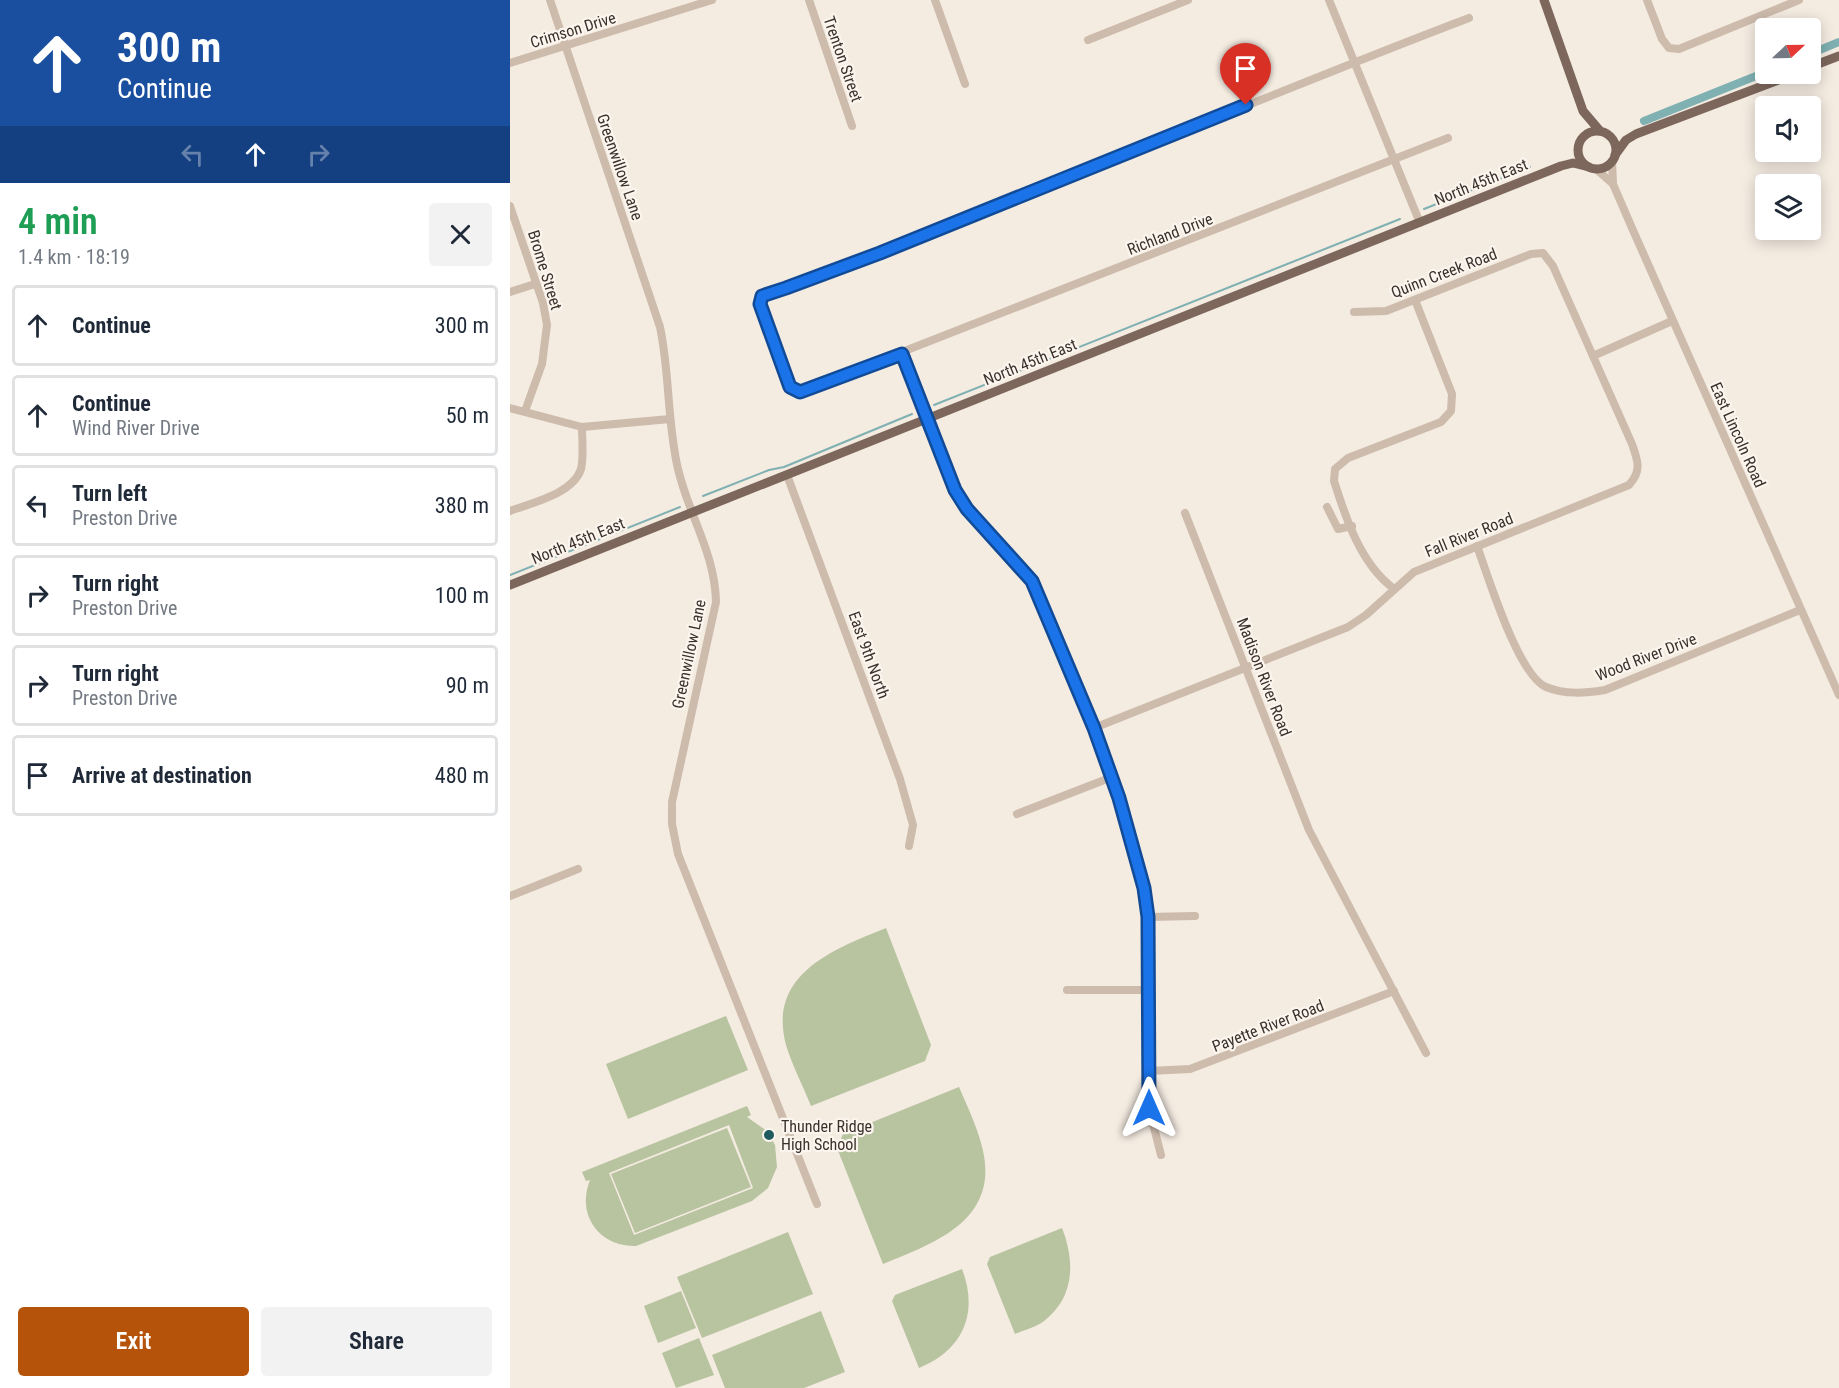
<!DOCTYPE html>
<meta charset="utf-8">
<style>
:root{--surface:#fff;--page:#f2f2f3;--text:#1f2937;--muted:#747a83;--line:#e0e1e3;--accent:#b45309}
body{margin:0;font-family:"Roboto Condensed",sans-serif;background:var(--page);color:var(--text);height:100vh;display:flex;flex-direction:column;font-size:22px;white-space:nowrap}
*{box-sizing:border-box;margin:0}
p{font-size:20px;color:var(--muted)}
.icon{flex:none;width:33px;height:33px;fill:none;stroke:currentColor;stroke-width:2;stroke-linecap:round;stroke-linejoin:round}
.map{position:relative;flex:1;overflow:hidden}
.panel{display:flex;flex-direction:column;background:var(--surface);width:510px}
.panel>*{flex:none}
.banner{background:#1a4fa0;color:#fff;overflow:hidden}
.needle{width:39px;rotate:68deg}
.tools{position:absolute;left:1245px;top:18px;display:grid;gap:12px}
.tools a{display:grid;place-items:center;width:66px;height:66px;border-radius:6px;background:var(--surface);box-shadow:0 3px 15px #0003;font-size:30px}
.pin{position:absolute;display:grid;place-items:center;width:51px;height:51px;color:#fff;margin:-62px -26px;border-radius:50% 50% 50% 0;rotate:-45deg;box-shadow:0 0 6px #0007}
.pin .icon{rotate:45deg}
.me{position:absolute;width:66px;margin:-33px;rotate:0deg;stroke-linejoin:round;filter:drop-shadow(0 0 4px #0008)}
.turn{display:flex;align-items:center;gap:21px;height:126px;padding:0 18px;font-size:27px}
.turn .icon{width:78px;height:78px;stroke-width:2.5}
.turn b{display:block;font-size:42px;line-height:51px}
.lanes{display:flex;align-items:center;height:57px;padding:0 18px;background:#0003;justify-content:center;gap:30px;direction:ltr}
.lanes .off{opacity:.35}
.round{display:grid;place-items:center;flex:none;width:63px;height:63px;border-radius:6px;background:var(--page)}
.overview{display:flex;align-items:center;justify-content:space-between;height:102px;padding:0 18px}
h1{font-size:36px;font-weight:600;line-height:45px;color:#1e9e55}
.action{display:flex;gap:12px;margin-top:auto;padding:12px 18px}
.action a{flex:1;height:69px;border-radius:6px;background:var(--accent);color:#fff;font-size:24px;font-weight:600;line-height:69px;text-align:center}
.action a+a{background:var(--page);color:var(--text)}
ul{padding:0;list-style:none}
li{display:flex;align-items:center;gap:18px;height:81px;margin:0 12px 9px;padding:0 6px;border:3px solid var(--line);border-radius:6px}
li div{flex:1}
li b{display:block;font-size:22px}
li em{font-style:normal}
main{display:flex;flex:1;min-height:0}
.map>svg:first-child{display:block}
.park{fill:#b8c4a0;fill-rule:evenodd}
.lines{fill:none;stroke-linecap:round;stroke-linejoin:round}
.stream{stroke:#7fb0b2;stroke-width:2}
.canal{stroke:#7fb0b2;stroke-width:8}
.minor{stroke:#cdbbac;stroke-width:8}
.major{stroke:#7d675c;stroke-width:9}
.route-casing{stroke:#114b97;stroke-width:15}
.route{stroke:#1a73e8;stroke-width:10}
.poi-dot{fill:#1f5a5e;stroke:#fbf5ee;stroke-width:2}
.labels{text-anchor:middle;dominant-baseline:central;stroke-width:4.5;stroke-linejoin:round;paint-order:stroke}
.street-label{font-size:16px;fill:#3b302b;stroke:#fbf5ee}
.poi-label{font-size:16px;fill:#3b302b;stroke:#fbf5ee;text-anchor:start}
</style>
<main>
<section class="panel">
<div class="banner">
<div class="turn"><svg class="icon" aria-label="ahead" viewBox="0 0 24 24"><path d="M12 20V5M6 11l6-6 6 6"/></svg><div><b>300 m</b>Continue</div></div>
<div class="lanes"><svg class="icon off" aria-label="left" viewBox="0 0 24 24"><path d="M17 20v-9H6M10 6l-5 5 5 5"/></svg><svg class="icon" aria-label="ahead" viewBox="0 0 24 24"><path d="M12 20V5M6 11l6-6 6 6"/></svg><svg class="icon off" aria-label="right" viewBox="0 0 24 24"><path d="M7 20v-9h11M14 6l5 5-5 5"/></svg></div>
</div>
<div class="overview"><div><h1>4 min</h1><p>1.4 km · 18:19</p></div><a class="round"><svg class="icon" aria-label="close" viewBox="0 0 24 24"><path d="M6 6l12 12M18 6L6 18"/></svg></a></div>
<ul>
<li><svg class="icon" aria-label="ahead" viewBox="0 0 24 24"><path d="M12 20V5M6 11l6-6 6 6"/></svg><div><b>Continue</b></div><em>300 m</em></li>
<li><svg class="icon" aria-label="ahead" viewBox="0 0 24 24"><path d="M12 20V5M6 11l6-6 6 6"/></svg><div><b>Continue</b><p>Wind River Drive</p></div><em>50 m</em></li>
<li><svg class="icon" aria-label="left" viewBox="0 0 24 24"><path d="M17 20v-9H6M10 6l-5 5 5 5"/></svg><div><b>Turn left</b><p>Preston Drive</p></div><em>380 m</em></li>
<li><svg class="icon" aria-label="right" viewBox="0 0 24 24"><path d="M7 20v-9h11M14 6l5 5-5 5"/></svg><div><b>Turn right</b><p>Preston Drive</p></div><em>100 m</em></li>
<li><svg class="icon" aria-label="right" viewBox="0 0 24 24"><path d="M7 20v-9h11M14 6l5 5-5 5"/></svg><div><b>Turn right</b><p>Preston Drive</p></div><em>90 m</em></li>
<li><svg class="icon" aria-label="arrive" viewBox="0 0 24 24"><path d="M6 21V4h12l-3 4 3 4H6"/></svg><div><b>Arrive at destination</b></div><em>480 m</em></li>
</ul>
<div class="action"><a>Exit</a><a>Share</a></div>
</section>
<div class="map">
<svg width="1329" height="1388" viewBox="0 0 1329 1388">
<rect width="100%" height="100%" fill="#f4ebe1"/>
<g class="park">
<path d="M376,928L421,1045L415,1061L301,1106C293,1086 282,1065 276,1045C257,974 324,949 376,928Z"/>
<polygon points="216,1016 238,1070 118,1119 96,1064"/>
<path d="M449,1087C457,1106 466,1124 471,1143C493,1218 428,1242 373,1264L327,1148L333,1134Z"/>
<path d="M237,1106L241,1115L237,1117L257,1131L265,1145L267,1167L258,1188L242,1201L126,1246C89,1247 66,1215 80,1180L76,1181L72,1172ZM219,1125L243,1188L124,1235L99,1173Z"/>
<polygon points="217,1128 241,1187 125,1233 101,1174"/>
<path d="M552,1228C565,1261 565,1297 534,1321C527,1327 514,1330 505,1334L477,1264L480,1257Z"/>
<polygon points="278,1232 303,1294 192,1338 167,1277"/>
<path d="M452,1269C469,1313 453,1350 409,1368L382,1301L385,1295Z"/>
<polygon points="171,1291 186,1328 148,1343 134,1306"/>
<polygon points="311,1311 335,1372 294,1388 215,1388 202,1355"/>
<polygon points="189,1338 204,1375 166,1388 152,1353"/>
</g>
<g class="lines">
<g class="stream">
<polyline points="914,209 1020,167"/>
<polyline points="424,405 890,219"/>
<polyline points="193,496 259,470 274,467 402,414"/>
<polyline points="0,575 170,507"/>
</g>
<g class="canal">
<polyline points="1300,54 1329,42"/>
<polyline points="1134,121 1256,72"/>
</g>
<g class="minor">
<path d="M40,0L150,327C160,374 157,423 168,469C179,516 205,553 206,602L162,802V824L168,854L307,1204"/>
<polyline points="299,0 342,126"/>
<polyline points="425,0 455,84"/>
<polyline points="819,0 910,223"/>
<polyline points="1137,0 1152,39 1159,48 1169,49 1289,0"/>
<polyline points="578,40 678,0"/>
<polyline points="0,63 202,0"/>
<path d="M938,138L290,392L280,387L250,304L252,296L276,288C506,203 730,105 959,18"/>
<polyline points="1102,161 1103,184 1122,228 1329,695"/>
<polyline points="1086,169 1102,183"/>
<polyline points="0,206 33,303 37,325 32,364 15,411"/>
<polyline points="0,292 25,284"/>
<polyline points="392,354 445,490 457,509 522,581 584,728 615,819 634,888 638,917 639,1108 651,1155"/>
<polyline points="1083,356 1162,321"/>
<polyline points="0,408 72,427 160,419"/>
<polyline points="277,475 390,779 403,825 399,846"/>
<polyline points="817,507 828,529 842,526"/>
<path d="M0,511C21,503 63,494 71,469C74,457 72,439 72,427"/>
<polyline points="675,513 799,830 916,1053"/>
<path d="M967,546C978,576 1008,675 1036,687C1055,695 1076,693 1095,690L1290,610"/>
<path d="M883,588C851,564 836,519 824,481L825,469L838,458L931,422L941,411L942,394L905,300"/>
<path d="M584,728L838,627L856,615L904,572L1119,485C1132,471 1128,461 1122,444L1043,266L1033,253L1021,254L876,311L844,312"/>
<polyline points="507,814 602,777"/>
<polyline points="0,896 68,869"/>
<polyline points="638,917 685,916"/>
<polyline points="557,990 638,990"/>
<polyline points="639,1071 680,1069 884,991"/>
</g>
<g class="major">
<polyline points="1034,0 1073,111 1090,131"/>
<polyline points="1300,67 1329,56"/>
<circle cx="1087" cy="150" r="19"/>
<polyline points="1105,155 1116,140 1126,134 1284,74"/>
<polyline points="0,585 1051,166 1063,163 1079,167"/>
</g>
</g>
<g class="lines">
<defs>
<polyline id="route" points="639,1108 638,917 634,888 609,798 584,728 522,581 457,509 445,490 392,354 290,392 280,387 250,304 252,296 276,288 370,253 736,105"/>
</defs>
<use href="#route" class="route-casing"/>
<use href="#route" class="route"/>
</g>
<circle class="poi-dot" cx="259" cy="1135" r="6"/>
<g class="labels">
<g class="street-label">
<text transform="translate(63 30) rotate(-17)">Crimson Drive</text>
<text transform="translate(333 59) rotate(71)">Trenton Street</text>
<text transform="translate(110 167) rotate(71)">Greenwillow Lane</text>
<text transform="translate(971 182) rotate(-22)">North 45th East</text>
<text transform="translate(660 234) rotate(-21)">Richland Drive</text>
<text transform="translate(35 270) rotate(73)">Brome Street</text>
<text transform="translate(934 273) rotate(-21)">Quinn Creek Road</text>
<text transform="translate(520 362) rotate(-22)">North 45th East</text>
<text transform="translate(1228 435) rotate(66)">East Lincoln Road</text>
<text transform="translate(959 535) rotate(-22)">Fall River Road</text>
<text transform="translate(68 541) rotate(-22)">North 45th East</text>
<text transform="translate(179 654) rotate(-78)">Greenwillow Lane</text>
<text transform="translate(359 655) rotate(70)">East 9th North</text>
<text transform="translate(1136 657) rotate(-21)">Wood River Drive</text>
<text transform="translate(754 677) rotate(69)">Madison River Road</text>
<text transform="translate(758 1026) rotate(-21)">Payette River Road</text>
</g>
<g class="poi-label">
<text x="271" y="1126">Thunder Ridge<tspan x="271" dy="18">High School</tspan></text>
</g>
</g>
</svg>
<div class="tools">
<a><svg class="needle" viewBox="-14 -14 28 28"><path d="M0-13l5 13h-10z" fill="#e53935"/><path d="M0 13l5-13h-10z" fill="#747a83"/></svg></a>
<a><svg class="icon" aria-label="sound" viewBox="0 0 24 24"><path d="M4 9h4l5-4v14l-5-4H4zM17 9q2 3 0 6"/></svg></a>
<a><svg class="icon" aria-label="layers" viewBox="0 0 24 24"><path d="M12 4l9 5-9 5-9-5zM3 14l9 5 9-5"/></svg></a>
</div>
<div class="pin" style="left:736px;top:105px;background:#d93025"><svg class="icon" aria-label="arrive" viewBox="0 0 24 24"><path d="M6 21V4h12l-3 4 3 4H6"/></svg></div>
<svg class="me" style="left:639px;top:1108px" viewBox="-20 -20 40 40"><path d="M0-17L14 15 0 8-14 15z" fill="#1a73e8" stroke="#fff" stroke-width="4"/></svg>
</div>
</main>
